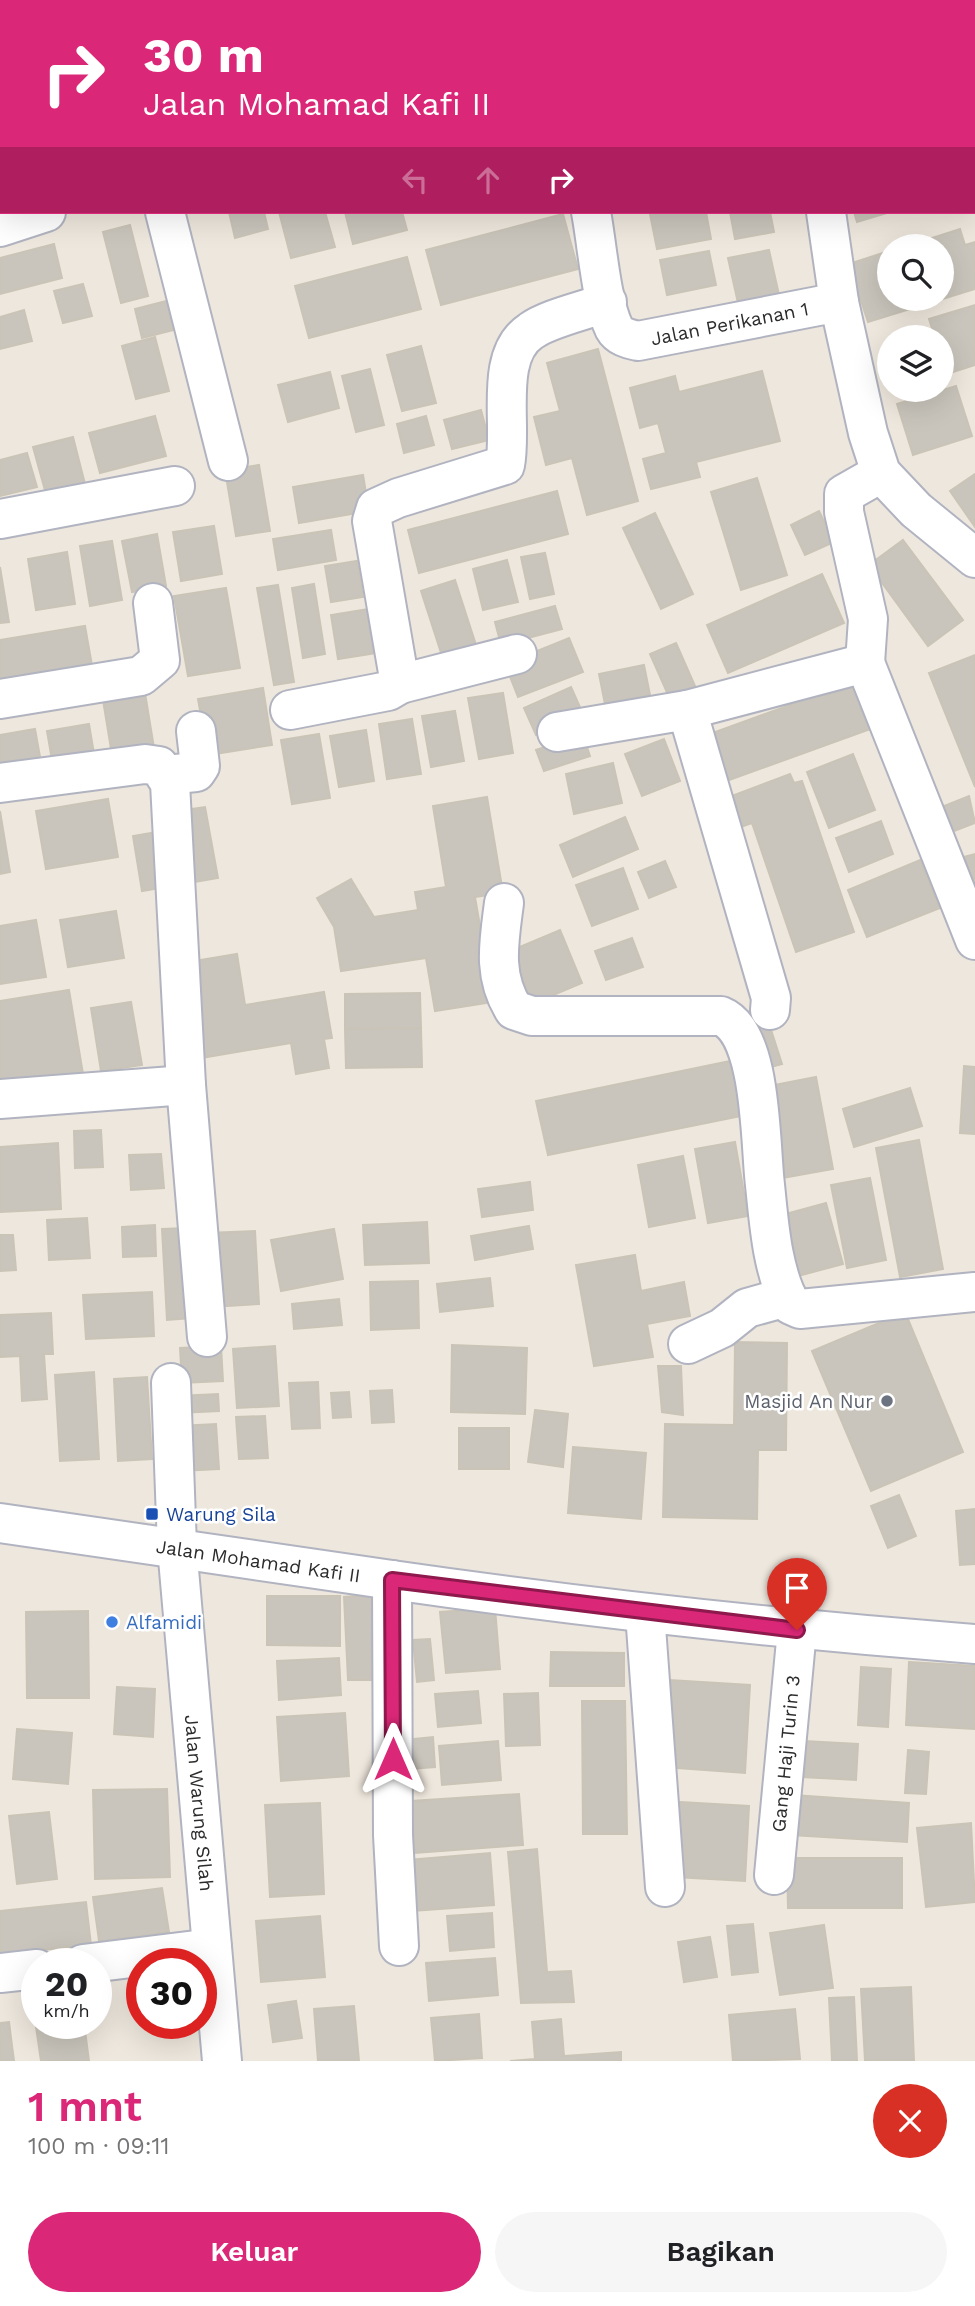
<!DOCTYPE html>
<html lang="id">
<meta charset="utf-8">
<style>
:root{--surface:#fff;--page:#f6f6f6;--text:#202124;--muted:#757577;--accent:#db2777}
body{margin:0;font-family:"Work Sans",sans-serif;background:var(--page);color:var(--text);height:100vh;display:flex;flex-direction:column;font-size:26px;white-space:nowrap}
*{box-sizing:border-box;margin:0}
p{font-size:23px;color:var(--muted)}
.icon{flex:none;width:38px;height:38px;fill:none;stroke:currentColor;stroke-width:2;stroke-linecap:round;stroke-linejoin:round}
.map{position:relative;height:2061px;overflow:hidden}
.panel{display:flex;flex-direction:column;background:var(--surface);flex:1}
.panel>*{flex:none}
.top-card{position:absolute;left:0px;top:0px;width:976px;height:214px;box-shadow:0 7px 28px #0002;background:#db2777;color:#fff;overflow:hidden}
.buttons{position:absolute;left:877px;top:234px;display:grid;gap:14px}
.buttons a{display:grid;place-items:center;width:77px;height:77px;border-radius:50%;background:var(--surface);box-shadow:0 7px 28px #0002;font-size:35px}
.speed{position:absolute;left:21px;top:1948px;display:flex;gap:14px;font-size:35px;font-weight:700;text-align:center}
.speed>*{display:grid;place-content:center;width:91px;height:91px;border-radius:50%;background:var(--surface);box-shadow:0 7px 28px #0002;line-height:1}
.speed small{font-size:18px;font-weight:400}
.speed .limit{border:10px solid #d22;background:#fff;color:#111}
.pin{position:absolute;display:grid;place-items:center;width:60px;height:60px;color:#fff;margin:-72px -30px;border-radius:50% 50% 50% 0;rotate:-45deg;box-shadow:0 0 7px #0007}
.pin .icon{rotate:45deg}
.me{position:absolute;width:77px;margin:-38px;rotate:0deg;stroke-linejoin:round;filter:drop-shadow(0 0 5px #0008)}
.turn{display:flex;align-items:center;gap:24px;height:147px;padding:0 28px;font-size:32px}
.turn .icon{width:91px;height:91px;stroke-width:2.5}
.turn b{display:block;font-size:49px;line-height:60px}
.lanes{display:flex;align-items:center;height:66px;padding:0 28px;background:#0003;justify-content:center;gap:35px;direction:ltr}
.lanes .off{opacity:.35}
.round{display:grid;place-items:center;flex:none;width:74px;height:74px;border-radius:37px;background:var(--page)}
.overview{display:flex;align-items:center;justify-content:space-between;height:119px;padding:0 28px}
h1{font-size:42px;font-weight:600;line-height:52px;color:var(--accent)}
.button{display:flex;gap:14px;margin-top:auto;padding:14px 28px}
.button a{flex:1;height:80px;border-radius:42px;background:var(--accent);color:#fff;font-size:28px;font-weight:600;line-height:80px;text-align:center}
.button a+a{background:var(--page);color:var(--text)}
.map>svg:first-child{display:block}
.building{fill:#c9c5bc;stroke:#cac4b7;stroke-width:2}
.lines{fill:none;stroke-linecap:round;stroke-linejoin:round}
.minor-casing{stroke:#b1b4c0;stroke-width:42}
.tertiary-casing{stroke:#b1b4c0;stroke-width:42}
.secondary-casing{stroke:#b1b4c0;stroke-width:42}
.minor{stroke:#fff;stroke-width:38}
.tertiary{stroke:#fff;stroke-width:38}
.secondary{stroke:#fff;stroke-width:38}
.route-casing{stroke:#8e194d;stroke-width:18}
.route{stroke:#db2777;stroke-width:12}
.worship-dot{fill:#6b7280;stroke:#fff;stroke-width:2.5}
.transit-dot{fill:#1a4fb4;stroke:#fff;stroke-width:2.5}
.shop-dot{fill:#3f7fe0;stroke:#fff;stroke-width:2.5}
.labels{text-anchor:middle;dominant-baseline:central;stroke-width:5;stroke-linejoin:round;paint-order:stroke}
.street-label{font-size:19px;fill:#2c2c2c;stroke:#fff}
.worship-label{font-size:19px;fill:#5b616d;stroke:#fff;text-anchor:end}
.transit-label{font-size:19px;fill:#164399;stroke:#fff;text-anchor:start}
.shop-label{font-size:19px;fill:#366cbe;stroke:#fff;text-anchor:start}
</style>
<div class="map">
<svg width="975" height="2061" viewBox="0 0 975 2061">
<rect width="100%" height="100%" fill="#eee7dd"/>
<g class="building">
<rect x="147" y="0" width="79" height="2"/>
<polygon points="229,212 264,212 268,229 235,238"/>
<polygon points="279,212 325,212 335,247 291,258"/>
<polygon points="345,212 402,212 407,230 353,244"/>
<polygon points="661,212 706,212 711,239 657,249 650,214"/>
<polygon points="730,212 770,212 774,232 735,239"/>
<polygon points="854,212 890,212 857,222"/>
<polygon points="563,214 578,269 441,305 426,250"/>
<polygon points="130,225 148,296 121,303 103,232"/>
<polygon points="960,229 965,245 975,242 975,289 868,322 849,264 889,251 889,299 942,299 942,247 904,247"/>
<polygon points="54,244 62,278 0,294 0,258"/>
<polygon points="769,250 781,304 740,312 728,258"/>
<polygon points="709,251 716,285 667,295 660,260"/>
<polygon points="407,257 421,309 309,338 295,286"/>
<polygon points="83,284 92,316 63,323 54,291"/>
<polygon points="182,297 189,326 142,338 135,309"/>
<polygon points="975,305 975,365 947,374 942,357 942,338 935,338 929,319"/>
<polygon points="24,310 32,341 0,349 0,317"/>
<polygon points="155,337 169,391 136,399 122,346"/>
<polygon points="421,346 436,403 402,411 387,355"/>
<polygon points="598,349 638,501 587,515 572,458 546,465 534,417 560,411 547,363"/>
<polygon points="370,369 384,425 356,432 342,376"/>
<polygon points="762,371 780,441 696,462 700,477 651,489 643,459 666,453 658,423 640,428 630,388 675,376 679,392"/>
<polygon points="330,372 339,408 288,422 278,385"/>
<polygon points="956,386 972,436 913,455 897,404"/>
<polygon points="481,410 489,440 452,449 444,420"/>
<polygon points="155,416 166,456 100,473 89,433"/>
<polygon points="426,416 434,445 404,453 397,424"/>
<polygon points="73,437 85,484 46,494 33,447"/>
<polygon points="27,453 37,487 0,496 0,460"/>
<polygon points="259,465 270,531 236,536 225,470"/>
<polygon points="975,474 975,527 950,491"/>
<polygon points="363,475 369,511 299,523 293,487"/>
<polygon points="757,478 787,575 741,590 711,492"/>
<polygon points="557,491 568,534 419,573 408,530"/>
<polygon points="819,511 834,542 805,555 791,525"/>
<polygon points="655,513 693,594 661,609 623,528"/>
<polygon points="214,526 222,574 181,581 173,532"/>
<polygon points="331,530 336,560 278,570 273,539"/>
<polygon points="157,534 166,586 132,592 122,541"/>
<polygon points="903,540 963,620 928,646 869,565"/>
<polygon points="112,541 122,600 90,606 80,546"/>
<polygon points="67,552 75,604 36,610 28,559"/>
<polygon points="545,553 554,594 530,599 521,557"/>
<polygon points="507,560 518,602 483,610 473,569"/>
<polygon points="357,561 363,597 331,602 325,566"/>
<polygon points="0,567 9,622 0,623"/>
<polygon points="822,574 844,623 728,673 707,625"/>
<polygon points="455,580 478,651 444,662 421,591"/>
<polygon points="314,584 325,654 303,658 292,588"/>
<polygon points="278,585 294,682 274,685 257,588"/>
<polygon points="226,588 240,668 188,676 174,596"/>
<polygon points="555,606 562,629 501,645 495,622"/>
<polygon points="369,609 377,653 338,659 331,615"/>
<polygon points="85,626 94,677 0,693 0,640"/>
<polygon points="569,638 583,672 518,697 505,664"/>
<polygon points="676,643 695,686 669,697 650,654"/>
<polygon points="975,655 975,787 929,673"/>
<polygon points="644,665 650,695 605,704 599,674"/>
<polygon points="862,679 879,726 721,783 704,736"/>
<polygon points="571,687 583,714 536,735 524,708"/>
<polygon points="263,688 272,745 208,755 198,699"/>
<polygon points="145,693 154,748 112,755 103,700"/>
<polygon points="503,693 513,753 479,759 468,698"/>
<polygon points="455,711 464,761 431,767 422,716"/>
<polygon points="412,719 421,774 387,779 379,724"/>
<polygon points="89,724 94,754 52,760 47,731"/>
<polygon points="35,729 42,768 0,775 0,735"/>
<polygon points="366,730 374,781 339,787 330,736"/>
<polygon points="319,734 330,798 292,804 281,740"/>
<polygon points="583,735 590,756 544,771 536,750"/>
<polygon points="664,739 680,781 642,796 625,754"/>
<polygon points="853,754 875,810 829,828 807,772"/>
<polygon points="613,763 622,803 574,814 566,774"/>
<polygon points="790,774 794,783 802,781 854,932 796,952 752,823 732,830 721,800"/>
<polygon points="969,796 975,823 949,833 939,808"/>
<polygon points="487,797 503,893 475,897 493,1002 435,1011 426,958 341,971 334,927 317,898 351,879 374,917 418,910 415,892 446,887 433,806"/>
<polygon points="108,799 118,857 46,869 36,811"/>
<polygon points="205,807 218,878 188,883 176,811"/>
<polygon points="0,811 10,872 0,874"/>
<polygon points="625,817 638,849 573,877 560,845"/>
<polygon points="881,821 893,854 849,872 836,838"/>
<polygon points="163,831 172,886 142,891 133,836"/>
<polygon points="975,854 975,914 960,858"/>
<polygon points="920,860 940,908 867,937 848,890"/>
<polygon points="665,861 676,887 649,898 638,872"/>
<polygon points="623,868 638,909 592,926 576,885"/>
<polygon points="116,911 124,958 68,967 60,920"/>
<polygon points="36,920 46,977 0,984 0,926"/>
<polygon points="560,930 582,983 532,1004 510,951"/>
<polygon points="632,938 643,967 606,980 595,951"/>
<polygon points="237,954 245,1005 324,992 332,1038 324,1039 329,1068 296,1074 291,1043 201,1058 188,962"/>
<polygon points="69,990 83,1074 0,1088 0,1001"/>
<polygon points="420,993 421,1028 345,1029 345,994"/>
<polygon points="131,1002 142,1065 101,1071 91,1008"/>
<polygon points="766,1014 782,1064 759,1070 744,1021"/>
<polygon points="421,1028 422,1067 346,1068 345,1029"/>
<polygon points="740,1059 751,1114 548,1155 536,1101"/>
<polygon points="964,1066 975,1067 975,1134 960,1133"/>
<polygon points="816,1077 833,1169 782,1178 764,1087"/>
<polygon points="910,1088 922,1126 854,1147 843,1109"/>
<polygon points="101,1130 103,1167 75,1168 74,1131"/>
<polygon points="919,1140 943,1269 900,1277 876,1148"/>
<polygon points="735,1142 748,1216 708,1223 695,1149"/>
<polygon points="58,1143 61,1209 0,1212 0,1147"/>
<polygon points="161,1154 164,1188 131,1190 129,1155"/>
<polygon points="683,1156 695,1218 649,1227 638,1165"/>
<polygon points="870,1178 886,1260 847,1268 831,1185"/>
<polygon points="530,1182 533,1210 482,1217 478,1189"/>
<polygon points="826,1203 843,1264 798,1276 782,1215"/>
<polygon points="87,1218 90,1258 49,1260 47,1220"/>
<polygon points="427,1222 429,1263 365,1265 363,1225"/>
<polygon points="155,1225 156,1256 123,1257 122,1227"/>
<polygon points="529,1226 533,1249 475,1260 471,1236"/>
<polygon points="187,1228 192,1318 167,1320 162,1229"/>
<polygon points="334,1229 343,1279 281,1291 271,1240"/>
<polygon points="255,1231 259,1304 211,1307 207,1233"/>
<polygon points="0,1235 13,1235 16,1270 0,1271"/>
<polygon points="635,1255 641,1291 684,1282 690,1316 647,1324 653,1357 594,1366 576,1265"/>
<polygon points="490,1278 493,1306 440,1312 437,1284"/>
<polygon points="418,1281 419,1328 371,1330 370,1282"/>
<polygon points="152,1292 154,1336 86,1339 83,1295"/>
<polygon points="339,1299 342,1325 294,1329 292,1304"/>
<polygon points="905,1312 963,1452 871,1491 812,1351"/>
<polygon points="51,1313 53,1354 44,1354 47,1399 22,1401 20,1356 0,1357 0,1315"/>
<polygon points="735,1342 787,1343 786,1450 758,1450 757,1519 663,1517 665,1424 734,1425"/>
<polygon points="452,1345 527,1348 525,1414 451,1412"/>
<polygon points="221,1346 223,1381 182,1383 180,1348"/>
<polygon points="275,1346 279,1406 237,1408 233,1349"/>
<polygon points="658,1366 681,1366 683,1415 662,1412"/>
<polygon points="94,1372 99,1459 60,1461 55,1375"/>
<polygon points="147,1377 152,1459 118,1461 114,1379"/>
<polygon points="318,1382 320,1428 292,1429 289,1383"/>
<polygon points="392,1390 394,1422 372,1423 370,1391"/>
<polygon points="349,1392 351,1417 333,1418 331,1393"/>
<polygon points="218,1394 219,1411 179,1413 178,1396"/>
<polygon points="535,1410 568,1414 563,1467 528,1462"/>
<polygon points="265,1416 268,1458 239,1459 236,1417"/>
<polygon points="216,1424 219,1469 180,1471 178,1426"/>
<rect x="459" y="1428" width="50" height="41"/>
<polygon points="573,1447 646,1453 641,1519 568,1513"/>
<polygon points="899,1495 916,1536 888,1548 871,1506"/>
<polygon points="975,1509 975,1564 960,1565 956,1511"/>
<polygon points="383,1594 385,1680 348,1680 344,1597"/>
<polygon points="267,1596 340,1596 340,1646 267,1645"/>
<polygon points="495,1608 500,1669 446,1673 440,1612"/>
<polygon points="88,1611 89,1698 27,1698 26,1612"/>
<polygon points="430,1639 434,1680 417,1682 413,1640"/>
<polygon points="551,1652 624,1653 624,1686 550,1686"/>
<polygon points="339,1658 341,1695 279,1700 277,1661"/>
<polygon points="909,1662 975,1666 975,1729 906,1725"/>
<polygon points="861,1667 891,1669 888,1727 858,1725"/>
<polygon points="669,1680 750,1685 745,1773 664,1767"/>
<polygon points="117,1687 155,1689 153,1737 114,1734"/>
<polygon points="478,1691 481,1723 438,1727 435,1694"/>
<polygon points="538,1693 540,1745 506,1746 504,1694"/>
<polygon points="582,1701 625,1701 627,1834 583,1834"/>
<polygon points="345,1713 349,1776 281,1781 277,1717"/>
<polygon points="17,1729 72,1733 68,1784 13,1779"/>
<polygon points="433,1737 435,1767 397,1770 394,1741"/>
<polygon points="498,1741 501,1780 442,1785 439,1746"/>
<polygon points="804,1741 858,1744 856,1780 802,1777"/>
<polygon points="908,1750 929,1752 926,1794 905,1793"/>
<polygon points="167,1789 170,1877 95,1879 93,1790"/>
<polygon points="519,1794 523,1845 415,1853 411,1801"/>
<polygon points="793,1795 909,1803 907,1842 791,1835"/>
<polygon points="680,1802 749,1806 745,1881 675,1877"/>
<polygon points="320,1803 324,1894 270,1897 265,1805"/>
<polygon points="49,1812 57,1879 17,1884 9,1816"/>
<polygon points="971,1823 975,1902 926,1907 917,1828"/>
<polygon points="537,1849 547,1972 571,1971 574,2002 521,2003 508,1852"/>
<polygon points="490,1853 494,1905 413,1911 408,1860"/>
<polygon points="787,1858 902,1858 902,1908 788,1908"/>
<polygon points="162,1888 169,1932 99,1941 93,1897"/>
<polygon points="86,1902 91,1945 0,1954 0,1911"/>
<polygon points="492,1913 494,1947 450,1951 447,1916"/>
<polygon points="320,1916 325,1977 261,1982 256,1921"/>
<polygon points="753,1924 758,1972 732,1975 727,1926"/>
<polygon points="824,1925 833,1988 780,1995 770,1933"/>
<polygon points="710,1937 717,1977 684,1982 678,1942"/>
<polygon points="495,1958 498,1995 429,2001 426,1963"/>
<polygon points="911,1987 914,2061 865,2061 861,1989"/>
<polygon points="854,1997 857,2061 832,2061 829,1998"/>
<polygon points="296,2001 302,2038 273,2042 268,2005"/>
<polygon points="354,2006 359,2061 318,2061 314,2009"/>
<polygon points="795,2009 800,2059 733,2061 729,2015"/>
<polygon points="479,2014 482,2058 435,2061 431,2018"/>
<polygon points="561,2019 564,2056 621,2052 621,2061 510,2061 535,2059 532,2022"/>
<polygon points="35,2020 37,2023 84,2023 89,2061 41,2061"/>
<polygon points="9,2022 14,2061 0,2061 0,2023"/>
</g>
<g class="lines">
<defs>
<g id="minor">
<polyline points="278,0 279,2"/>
<polyline points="436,0 436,2"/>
<polyline points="784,2 793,0"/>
<polyline points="0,86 2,96"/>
<polyline points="165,212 228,461"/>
<path id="s1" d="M591,212C597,243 601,301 614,328C619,337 629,339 638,341L839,302L868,433L881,473L916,510L975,558"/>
<polyline points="826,212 839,302"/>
<polyline points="0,227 46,212"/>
<polyline points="0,519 175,486"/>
<polyline points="865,663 975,940"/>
<polyline points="400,684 517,654"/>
<polyline points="0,699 141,676 160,660 153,603"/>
<path d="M290,710L388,691L400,684L372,521L376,508L398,498L505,465C513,425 493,356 531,331C549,318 585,311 607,302"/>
<polyline points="687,710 865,663 868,619 844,512 844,494 881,473"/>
<polyline points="557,732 687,710 771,998 770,1010"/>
<polyline points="166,775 196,772 200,766 196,731"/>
<polyline points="0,783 145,764 159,766 170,783 186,1085 207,1337"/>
<path d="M504,903C499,942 492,975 514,1010L532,1016H721C763,1033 760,1146 765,1185C769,1223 772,1271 791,1305L800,1309L975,1292"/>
<polyline points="0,1099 186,1085"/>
<polyline points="688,1344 722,1328 747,1308 787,1297"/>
<polyline points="171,1383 177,1547"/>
<polyline points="392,1580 393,1835 399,1946"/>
<polyline points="645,1613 665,1887"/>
<path id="s2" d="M774,1875L797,1630"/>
<polyline points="83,1964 212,1948"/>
<polyline points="0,1973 37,1969"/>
</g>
<g id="tertiary">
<path id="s3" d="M177,1547L222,2061"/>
</g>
<g id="secondary">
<path id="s4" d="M0,1523C131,1541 261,1562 392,1580C586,1608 780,1629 975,1644"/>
</g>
</defs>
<use href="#minor" class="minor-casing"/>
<use href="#tertiary" class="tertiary-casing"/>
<use href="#secondary" class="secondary-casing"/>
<use href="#minor" class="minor"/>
<use href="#tertiary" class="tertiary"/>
<use href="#secondary" class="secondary"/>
</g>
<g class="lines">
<defs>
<polyline id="route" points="393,1759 392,1580 797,1630"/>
</defs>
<use href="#route" class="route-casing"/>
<use href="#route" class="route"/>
</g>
<circle class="worship-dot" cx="887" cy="1401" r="7"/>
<rect class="transit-dot" x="145" y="1507" width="14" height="14" rx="3.5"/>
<circle class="shop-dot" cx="112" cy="1622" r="7"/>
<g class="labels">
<g class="street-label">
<text stroke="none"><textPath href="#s1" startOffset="240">Jalan Perikanan 1</textPath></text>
<text stroke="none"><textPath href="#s4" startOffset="261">Jalan Mohamad Kafi II</textPath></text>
<text stroke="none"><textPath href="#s2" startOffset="122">Gang Haji Turin 3</textPath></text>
<text stroke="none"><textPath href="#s3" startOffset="257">Jalan Warung Silah</textPath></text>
</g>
<g class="worship-label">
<text x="873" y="1401">Masjid An Nur</text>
</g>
<g class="transit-label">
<text x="166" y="1514">Warung Sila</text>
</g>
<g class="shop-label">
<text x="126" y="1622">Alfamidi</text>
</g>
</g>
</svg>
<div class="buttons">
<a><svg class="icon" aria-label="search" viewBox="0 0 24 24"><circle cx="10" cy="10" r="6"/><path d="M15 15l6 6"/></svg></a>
<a><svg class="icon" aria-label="layers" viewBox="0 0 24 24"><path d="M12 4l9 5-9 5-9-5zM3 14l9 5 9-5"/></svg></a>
</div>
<div class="speed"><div>20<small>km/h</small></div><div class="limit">30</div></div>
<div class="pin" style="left:797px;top:1630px;background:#d93025"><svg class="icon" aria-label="arrive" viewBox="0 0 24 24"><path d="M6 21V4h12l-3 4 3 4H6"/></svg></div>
<svg class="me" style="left:393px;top:1759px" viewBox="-20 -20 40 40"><path d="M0-17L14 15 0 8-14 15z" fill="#db2777" stroke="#fff" stroke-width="4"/></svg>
<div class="top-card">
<div class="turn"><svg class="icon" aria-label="right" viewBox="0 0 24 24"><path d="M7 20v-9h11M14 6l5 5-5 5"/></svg><div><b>30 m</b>Jalan Mohamad Kafi II</div></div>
<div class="lanes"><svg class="icon off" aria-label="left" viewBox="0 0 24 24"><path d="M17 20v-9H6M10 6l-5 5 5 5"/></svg><svg class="icon off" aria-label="ahead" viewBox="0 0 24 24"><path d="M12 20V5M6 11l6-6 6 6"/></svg><svg class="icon" aria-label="right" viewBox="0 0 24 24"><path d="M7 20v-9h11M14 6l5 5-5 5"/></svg></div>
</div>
</div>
<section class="panel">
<div class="overview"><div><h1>1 mnt</h1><p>100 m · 09:11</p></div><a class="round" style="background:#d93025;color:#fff"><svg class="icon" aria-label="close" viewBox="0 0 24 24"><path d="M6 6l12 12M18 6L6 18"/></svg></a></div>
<div class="button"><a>Keluar</a><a>Bagikan</a></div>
</section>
